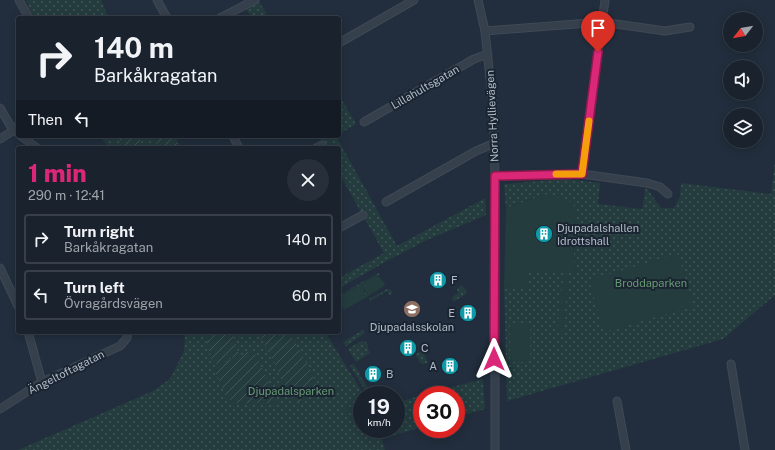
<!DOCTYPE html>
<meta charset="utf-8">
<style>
:root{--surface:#1a222e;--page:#272f3a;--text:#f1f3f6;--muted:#9fa4aa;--line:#383f4a;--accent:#db2777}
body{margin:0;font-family:"Public Sans",sans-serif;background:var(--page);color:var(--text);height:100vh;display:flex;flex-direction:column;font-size:15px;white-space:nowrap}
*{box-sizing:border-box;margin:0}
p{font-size:13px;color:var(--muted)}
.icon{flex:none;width:22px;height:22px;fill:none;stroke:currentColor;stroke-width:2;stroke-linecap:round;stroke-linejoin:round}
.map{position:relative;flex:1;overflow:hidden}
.panel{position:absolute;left:16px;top:146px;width:325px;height:188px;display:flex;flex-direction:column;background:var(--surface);border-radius:4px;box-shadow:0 2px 10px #0003,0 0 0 1px var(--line)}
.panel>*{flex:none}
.banner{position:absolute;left:16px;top:16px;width:325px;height:122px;border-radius:4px;box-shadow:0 2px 10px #0003,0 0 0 1px var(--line);background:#1a222e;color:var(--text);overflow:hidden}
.needle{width:26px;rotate:239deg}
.buttons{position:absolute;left:723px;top:12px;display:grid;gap:8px}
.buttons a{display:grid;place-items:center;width:40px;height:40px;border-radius:50%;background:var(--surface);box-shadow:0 2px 10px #0003,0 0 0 1px var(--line);font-size:20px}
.speed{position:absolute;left:353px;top:386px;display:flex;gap:8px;font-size:20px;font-weight:700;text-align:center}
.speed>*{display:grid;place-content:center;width:52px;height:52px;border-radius:50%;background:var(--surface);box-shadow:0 2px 10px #0003,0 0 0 1px var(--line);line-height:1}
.speed small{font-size:10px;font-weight:400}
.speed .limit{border:6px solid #d22;background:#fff;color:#111}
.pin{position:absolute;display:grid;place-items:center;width:34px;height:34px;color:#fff;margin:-41px -17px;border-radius:50% 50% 50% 0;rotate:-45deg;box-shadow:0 0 4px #0007}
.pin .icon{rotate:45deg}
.me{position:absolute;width:44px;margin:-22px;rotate:0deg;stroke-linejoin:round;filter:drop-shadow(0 0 3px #0008)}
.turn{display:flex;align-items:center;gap:14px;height:84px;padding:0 12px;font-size:18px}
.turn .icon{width:52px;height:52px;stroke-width:2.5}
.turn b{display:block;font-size:28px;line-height:34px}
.then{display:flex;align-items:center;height:38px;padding:0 12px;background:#0003;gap:8px;font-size:15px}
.round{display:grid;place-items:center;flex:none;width:42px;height:42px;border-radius:21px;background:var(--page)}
.overview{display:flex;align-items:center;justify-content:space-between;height:68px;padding:0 12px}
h1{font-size:24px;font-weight:800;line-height:30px;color:var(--accent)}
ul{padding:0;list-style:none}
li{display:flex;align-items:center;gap:12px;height:50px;margin:0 8px 6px;padding:0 4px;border:2px solid var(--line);border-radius:4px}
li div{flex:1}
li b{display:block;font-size:15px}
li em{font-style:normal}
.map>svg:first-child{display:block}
.grass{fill:url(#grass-dots)}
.forest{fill:url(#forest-firs)}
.garden{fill:url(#garden-furrows)}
.pitch{fill:#243c3e}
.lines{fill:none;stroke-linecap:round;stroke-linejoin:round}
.street-casing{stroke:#3f4956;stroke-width:9}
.street{stroke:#36404d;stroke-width:7}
.route-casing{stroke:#8e194d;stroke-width:10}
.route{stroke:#db2777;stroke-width:7}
.slow{stroke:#f59e0b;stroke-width:7}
.labels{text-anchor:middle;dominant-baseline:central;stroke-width:4;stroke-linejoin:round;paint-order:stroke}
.street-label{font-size:11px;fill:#b1bbc9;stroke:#1b2532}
.poi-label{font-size:11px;fill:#b1bbc9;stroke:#1b2532;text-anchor:start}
.park-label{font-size:11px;fill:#679b73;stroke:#1b2532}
</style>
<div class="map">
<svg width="775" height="450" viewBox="0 0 775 450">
<defs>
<pattern id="grass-dots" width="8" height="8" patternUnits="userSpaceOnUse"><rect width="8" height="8" fill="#243c3e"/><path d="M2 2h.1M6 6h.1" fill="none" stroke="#415659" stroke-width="1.8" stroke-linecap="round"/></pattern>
<pattern id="forest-firs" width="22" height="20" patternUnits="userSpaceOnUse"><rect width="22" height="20" fill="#243c3e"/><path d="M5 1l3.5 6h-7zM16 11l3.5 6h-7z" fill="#415659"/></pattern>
<pattern id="garden-furrows" width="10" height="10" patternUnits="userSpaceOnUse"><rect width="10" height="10" fill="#243c3e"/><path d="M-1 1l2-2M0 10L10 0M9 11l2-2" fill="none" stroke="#415659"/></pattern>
</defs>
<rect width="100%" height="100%" fill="#222e3d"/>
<g class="grass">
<polygon points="26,0 101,0 109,18 34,18"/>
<polygon points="259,1 269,18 252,18 246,9"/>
<polygon points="339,95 356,124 339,134"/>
<polygon points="100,136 175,136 181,148 109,148"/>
<polygon points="318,136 336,136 397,246 485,198 486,215 427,240 387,261 339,288 339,278 384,253 339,173 339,148 325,148"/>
<polygon points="775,161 775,295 723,339 507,401 504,285 514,288 528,272 575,272 573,245 576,222 548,194 506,208 504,184 565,179 600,183 598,204 642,209 646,187 661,208 674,208 680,196 681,183 771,194"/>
<polygon points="379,273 380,275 378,275 363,283 362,286 367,295 370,295 367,297 360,285 339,295"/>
<polygon points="461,286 463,287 467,292 466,294 455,301 453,301 452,297 458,293 457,289"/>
<polygon points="387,289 391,290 393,293 389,295 387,291 370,301 369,299"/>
<polygon points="363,330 365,333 346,346 343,342"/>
<polygon points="185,332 325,332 364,395 362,395 362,429 396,429 396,403 422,395 422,427 382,439 385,450 18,450 153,391 170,379 184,351"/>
<polygon points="361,341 366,342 368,346 368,349 370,353 356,362 348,349"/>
<polygon points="420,352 423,352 427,359 427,363 423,364 421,364 416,356 416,354"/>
<polygon points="353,363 360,373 359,374 372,394 368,395 350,366"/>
<polygon points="483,379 485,409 456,417 456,395 422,395"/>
</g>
<polygon class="forest" points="360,400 362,403 362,412 343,411"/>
<g class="garden">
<polygon points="117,136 138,136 143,146 140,148 124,148"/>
<polygon points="152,136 173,136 180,148 159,148"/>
<polygon points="204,332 232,332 239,355 213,365"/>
<polygon points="258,332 289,332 308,365 320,392 295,403"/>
<polygon points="253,350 274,393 277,403 234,403 226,396 213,367"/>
</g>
<g class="pitch">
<polygon points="548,194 571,202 577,210 573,245 575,272 569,272 563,331 557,330 564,272 529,272 529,287 514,288 504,285 506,208"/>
<polygon points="678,254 694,306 604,332 589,280"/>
<polygon points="378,275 385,284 384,286 370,295 368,295 362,286 363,283"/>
<polygon points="360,285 367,297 344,310 339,302 339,296"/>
<polygon points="512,324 529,324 530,326 530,360 529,362 512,362 510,360 510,325"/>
</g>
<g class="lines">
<defs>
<g id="street">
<polyline points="19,0 29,18"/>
<polyline points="157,0 167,18"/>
<polyline points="478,0 485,31 493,107 495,176 495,450"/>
<polyline points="220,18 255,0"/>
<polyline points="485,31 602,22 665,31 690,27"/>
<polyline points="339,43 414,0"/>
<polyline points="0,108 10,125 18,133"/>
<polyline points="364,122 474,59 488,54"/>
<polyline points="21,136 37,148"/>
<polyline points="233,136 239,148"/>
<polyline points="0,139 14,130"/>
<polyline points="316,148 322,145"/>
<polyline points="582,174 605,0"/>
<polyline points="495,176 582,174 647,183 660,187 668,194"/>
<polyline points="386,202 476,151 495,143"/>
<polyline points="339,228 363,215"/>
<polyline points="0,268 18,306"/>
<polyline points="28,332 42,382"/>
<polyline points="731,364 745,450"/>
<polyline points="617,401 626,450"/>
<polyline points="0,409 42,382 120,346 127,338 128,332"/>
</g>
</defs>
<use href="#street" class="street-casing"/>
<use href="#street" class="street"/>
</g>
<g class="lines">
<defs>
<polyline id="route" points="494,359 495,176 582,174 598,52"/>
</defs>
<use href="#route" class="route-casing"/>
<use href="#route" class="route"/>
<polyline class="slow" points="556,174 582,174 589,121"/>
</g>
<defs>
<symbol id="building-disc" viewBox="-11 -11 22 22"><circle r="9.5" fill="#0f9aa8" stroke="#1b2532"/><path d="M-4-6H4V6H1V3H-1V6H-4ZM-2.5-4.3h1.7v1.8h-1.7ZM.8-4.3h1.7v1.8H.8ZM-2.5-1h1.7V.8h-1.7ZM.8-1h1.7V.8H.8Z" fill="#fff"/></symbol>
<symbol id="school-disc" viewBox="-11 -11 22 22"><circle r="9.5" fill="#8d6e63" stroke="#1b2532"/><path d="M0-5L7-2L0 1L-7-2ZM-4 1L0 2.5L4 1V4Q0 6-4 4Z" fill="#fff"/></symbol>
</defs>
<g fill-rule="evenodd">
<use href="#building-disc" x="534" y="224" width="20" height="20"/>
<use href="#building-disc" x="428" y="270" width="20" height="20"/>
<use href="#school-disc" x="402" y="299" width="20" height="20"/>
<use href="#building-disc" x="458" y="303" width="20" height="20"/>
<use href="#building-disc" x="398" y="338" width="20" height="20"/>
<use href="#building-disc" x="440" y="356" width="20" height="20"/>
<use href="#building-disc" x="363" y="364" width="20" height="20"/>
</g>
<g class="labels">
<g class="street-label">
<text transform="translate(425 87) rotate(-30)">Lillahultsgatan</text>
<text transform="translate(492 116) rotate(-93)">Norra Hyllievägen</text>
<text transform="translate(66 372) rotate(-27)">Ängeltoftagatan</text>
</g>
<g class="poi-label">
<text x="557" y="228">Djupadalshallen<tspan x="557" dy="13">Idrottshall</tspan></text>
<text x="451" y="280">F</text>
<text x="455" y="313" text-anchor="end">E</text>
<text x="412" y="327" text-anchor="middle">Djupadalsskolan</text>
<text x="421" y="348">C</text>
<text x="437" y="366" text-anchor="end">A</text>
<text x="386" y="374">B</text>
</g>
<g class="park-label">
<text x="651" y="283">Broddaparken</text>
<text x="291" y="391">Djupadalsparken</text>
</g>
</g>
</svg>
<div class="buttons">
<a><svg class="needle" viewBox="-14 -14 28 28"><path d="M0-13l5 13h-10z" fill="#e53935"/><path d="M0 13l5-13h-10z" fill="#9fa4aa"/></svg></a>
<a><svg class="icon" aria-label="sound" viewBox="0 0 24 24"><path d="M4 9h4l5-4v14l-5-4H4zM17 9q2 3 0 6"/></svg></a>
<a><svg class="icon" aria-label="layers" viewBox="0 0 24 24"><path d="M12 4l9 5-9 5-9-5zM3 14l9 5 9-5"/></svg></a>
</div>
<div class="speed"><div>19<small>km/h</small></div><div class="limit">30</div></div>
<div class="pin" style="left:598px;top:52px;background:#d93025"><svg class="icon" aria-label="arrive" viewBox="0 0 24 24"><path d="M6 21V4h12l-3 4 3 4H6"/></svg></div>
<svg class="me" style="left:494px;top:359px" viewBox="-20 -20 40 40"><path d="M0-17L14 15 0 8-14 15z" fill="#db2777" stroke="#fff" stroke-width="4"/></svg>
<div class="banner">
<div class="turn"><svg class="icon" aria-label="right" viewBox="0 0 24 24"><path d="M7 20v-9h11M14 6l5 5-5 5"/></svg><div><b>140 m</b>Barkåkragatan</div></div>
<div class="then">Then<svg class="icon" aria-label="left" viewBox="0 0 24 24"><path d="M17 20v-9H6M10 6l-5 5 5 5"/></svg></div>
</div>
<section class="panel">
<div class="overview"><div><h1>1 min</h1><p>290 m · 12:41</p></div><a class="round"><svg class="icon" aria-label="close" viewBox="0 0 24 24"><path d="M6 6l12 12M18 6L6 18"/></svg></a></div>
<ul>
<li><svg class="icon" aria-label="right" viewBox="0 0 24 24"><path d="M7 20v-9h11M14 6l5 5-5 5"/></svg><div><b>Turn right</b><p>Barkåkragatan</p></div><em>140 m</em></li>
<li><svg class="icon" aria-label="left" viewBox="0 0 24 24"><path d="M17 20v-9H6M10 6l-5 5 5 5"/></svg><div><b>Turn left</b><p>Övragårdsvägen</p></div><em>60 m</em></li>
</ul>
</section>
</div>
